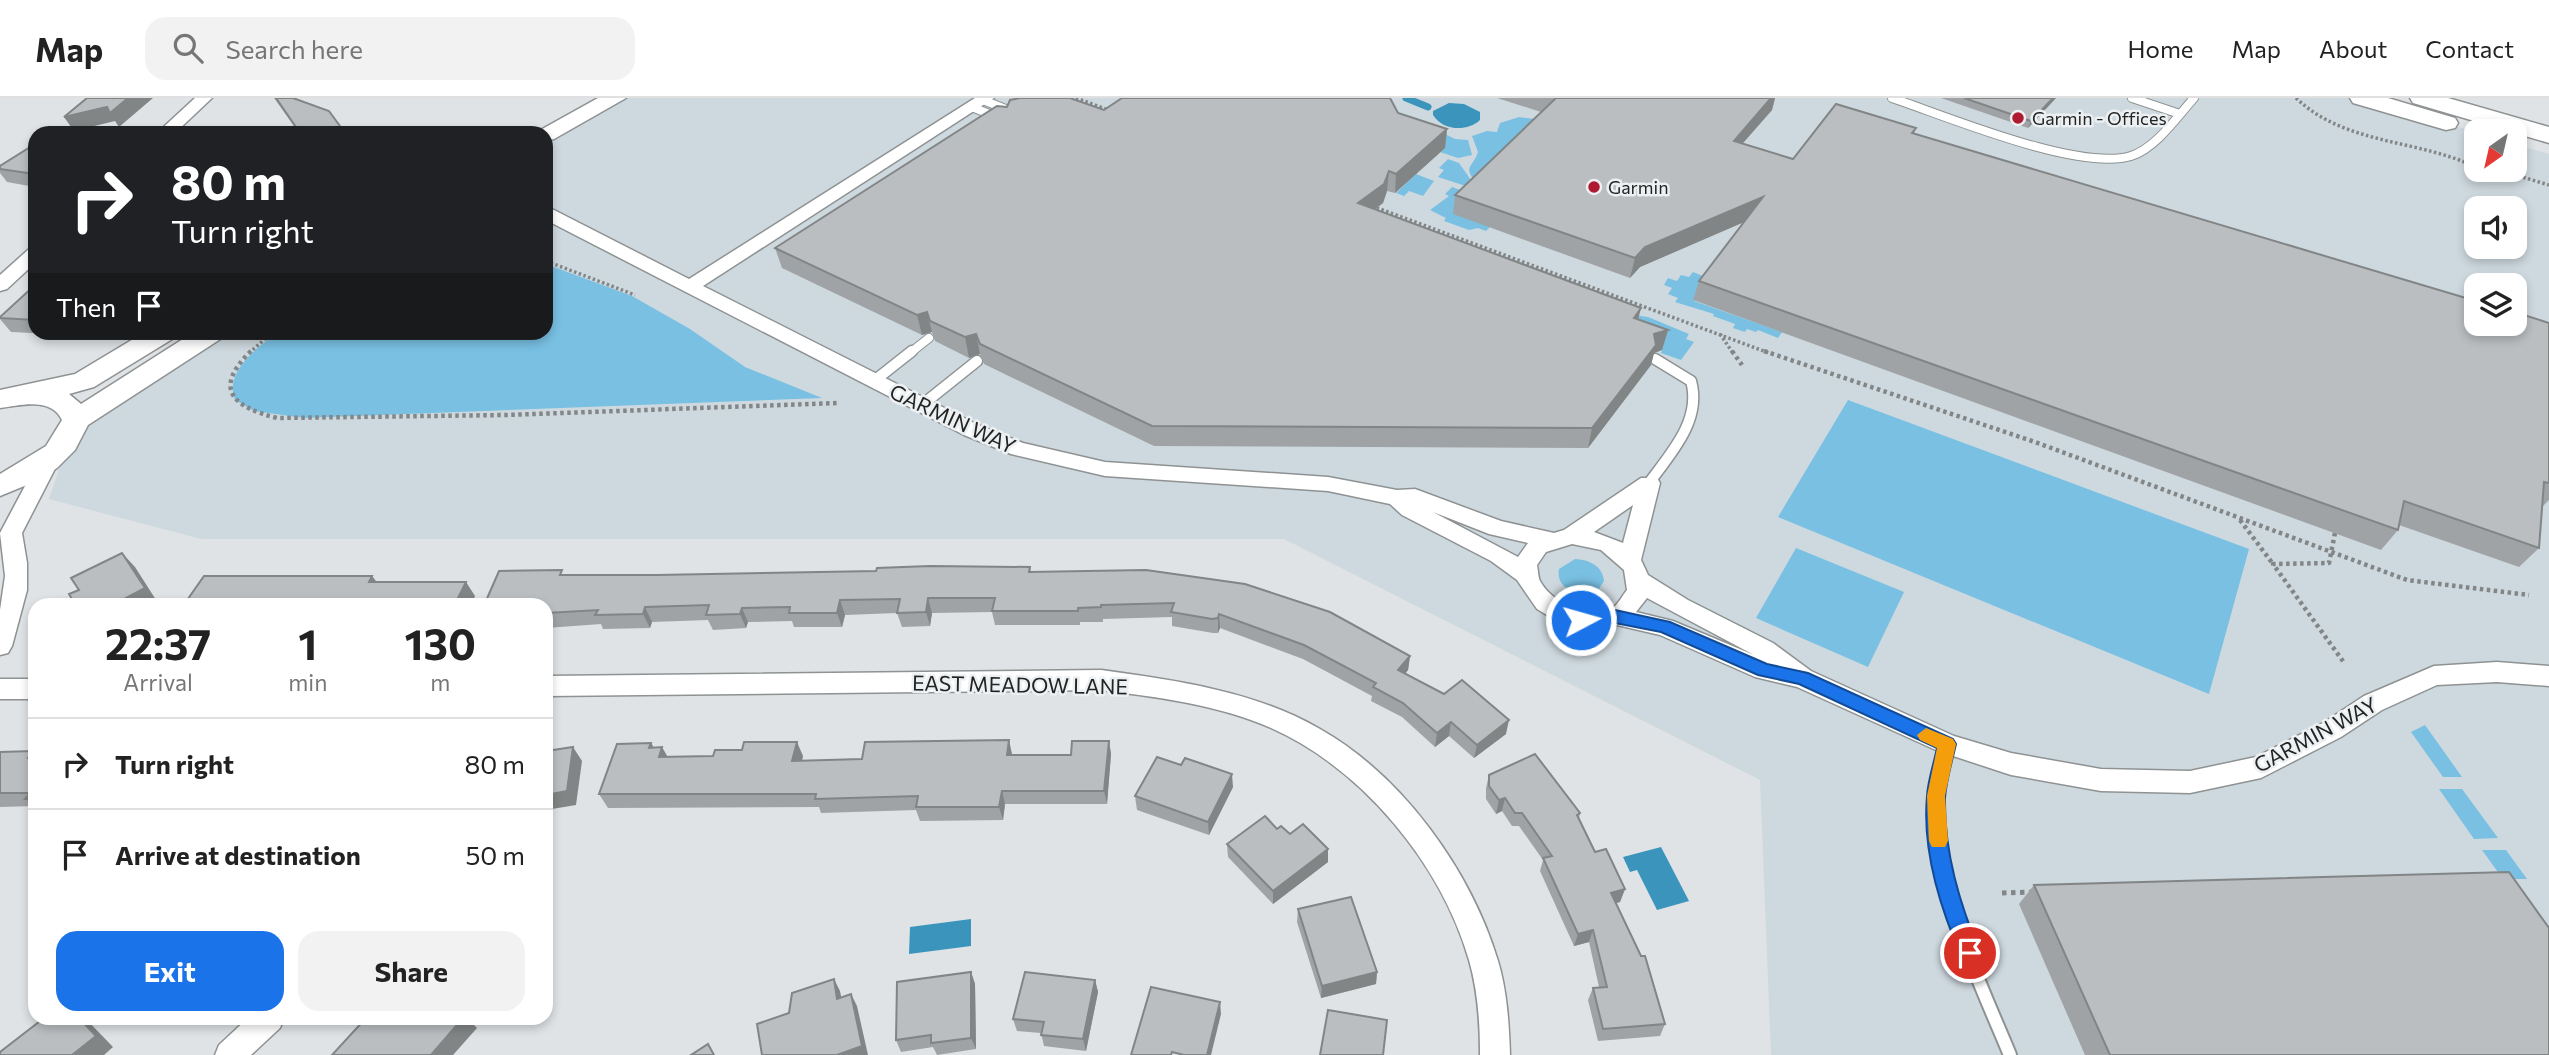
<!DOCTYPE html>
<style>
:root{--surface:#fff;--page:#f2f2f2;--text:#222;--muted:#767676;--line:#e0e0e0;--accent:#1a73e8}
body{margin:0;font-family:Commissioner,sans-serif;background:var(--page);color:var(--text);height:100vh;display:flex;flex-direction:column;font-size:26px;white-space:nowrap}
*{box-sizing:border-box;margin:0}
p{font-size:23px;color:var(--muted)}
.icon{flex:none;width:38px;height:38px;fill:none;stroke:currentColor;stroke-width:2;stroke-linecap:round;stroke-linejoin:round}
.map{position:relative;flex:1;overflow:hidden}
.drawer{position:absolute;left:28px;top:500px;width:525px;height:427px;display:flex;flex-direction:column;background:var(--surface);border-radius:21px;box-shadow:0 4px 10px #0003}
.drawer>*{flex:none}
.guide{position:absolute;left:28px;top:28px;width:525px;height:214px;border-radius:21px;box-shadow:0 4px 10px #0003;background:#202124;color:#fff;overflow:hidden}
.needle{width:46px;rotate:214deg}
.fabs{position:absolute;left:2464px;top:21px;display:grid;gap:14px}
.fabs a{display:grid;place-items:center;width:63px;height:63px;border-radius:14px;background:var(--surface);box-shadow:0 4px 10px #0003;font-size:35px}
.pin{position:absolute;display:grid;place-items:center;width:60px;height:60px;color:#fff;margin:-30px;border:4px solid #fff;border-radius:50%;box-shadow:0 2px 7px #0007}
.me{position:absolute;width:77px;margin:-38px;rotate:84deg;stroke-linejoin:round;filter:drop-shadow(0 0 5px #0008)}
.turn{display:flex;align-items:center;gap:24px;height:147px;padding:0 28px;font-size:32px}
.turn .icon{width:91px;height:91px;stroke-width:2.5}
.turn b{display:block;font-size:49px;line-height:60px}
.then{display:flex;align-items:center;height:66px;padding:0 28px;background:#0003;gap:14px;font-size:26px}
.eta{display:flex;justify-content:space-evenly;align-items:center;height:119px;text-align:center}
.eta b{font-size:42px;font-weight:700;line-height:49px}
.action{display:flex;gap:14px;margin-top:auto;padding:14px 28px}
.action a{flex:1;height:80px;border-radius:21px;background:var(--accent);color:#fff;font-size:28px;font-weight:700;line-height:80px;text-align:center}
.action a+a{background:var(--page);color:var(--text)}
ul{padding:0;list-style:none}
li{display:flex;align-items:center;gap:21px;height:91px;padding:0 28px;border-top:2px solid var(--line)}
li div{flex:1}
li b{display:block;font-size:26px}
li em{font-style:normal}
header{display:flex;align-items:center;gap:42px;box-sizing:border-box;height:98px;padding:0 35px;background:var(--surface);border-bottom:2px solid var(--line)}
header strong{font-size:33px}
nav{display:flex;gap:38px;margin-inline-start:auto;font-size:24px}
.search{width:490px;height:63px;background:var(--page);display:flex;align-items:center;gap:18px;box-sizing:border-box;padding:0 24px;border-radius:21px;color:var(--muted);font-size:26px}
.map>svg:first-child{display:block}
.built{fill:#ced9df;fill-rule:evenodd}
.green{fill:#79c0e3}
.water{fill:#3a94bc}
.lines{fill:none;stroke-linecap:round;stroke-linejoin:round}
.stream{stroke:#3a94bc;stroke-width:7}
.service-far2-casing{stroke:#8e9293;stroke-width:10}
.service-far1-casing{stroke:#8e9293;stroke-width:13}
.service-casing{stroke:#8e9293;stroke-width:16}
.minor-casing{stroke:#8e9293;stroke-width:3}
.secondary-casing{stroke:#8e9293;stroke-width:3}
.primary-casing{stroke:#8e9293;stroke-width:3}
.path-far2{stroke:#838687;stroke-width:3.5;stroke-dasharray:2.5 2.5;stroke-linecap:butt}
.path-far1{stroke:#838687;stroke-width:4.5;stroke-dasharray:3.5 3.5;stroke-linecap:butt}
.path{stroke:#838687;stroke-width:5;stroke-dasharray:4.5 4.5;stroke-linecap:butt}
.service-far2{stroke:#fff;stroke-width:8}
.service-far1{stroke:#fff;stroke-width:10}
.service{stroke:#fff;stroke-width:12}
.minor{fill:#fff;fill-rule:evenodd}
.secondary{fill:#fff;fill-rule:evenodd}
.primary{fill:#fff;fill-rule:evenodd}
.wall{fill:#a0a3a5}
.shaded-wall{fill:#828586}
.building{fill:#babec0;stroke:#828586;stroke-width:2}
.route{fill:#1a73e8;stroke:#114b97;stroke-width:2}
.slow{fill:#f59e0b}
.poi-dot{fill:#ae1a30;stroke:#edf0f2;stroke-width:2.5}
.labels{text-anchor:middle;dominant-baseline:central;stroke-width:5;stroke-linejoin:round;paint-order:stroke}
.far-poi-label{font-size:18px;fill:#222424;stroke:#edf0f2;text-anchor:start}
.street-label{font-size:21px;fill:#222424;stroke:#edf0f2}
</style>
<header>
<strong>Map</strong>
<div class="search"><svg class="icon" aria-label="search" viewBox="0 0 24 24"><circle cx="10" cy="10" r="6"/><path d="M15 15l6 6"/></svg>Search here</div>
<nav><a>Home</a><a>Map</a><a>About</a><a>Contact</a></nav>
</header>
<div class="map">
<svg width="2549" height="957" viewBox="0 0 2549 957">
<rect width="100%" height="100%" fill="#dfe3e5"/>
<path class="built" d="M615,0H2362L2476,34V72H2515V46L2549,56V957H1771L1760,682L1284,441H201L49,401L76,322L213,235L546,234V36ZM2476,110H2515V149H2476ZM2476,187H2515V226H2476Z"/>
<g class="green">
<path d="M1519,19L1535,21L1474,82C1463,68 1474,68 1478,54L1472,38L1487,33L1497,34L1500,25Z"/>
<polygon points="1441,34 1455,41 1468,42 1472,57 1458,60 1440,54 1444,51"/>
<polygon points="1448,61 1459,65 1478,92 1438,79 1444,72 1439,70"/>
<polygon points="1416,76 1434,83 1423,98 1409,93 1404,98 1396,95"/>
<polygon points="1452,89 1474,97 1490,129 1486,133 1478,130 1469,132 1444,123 1446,120 1430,112 1449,98 1445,96"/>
<path d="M546,166L632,198L690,231L745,269L822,300L304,320L254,313L235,302C224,273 257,250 277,235L546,234Z"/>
<polygon points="1693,174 1710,181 1694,203 1782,234 1778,240 1758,232 1756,234 1747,231 1745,234 1733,230 1735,226 1713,218 1714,216 1675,204 1678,200 1668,196 1672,190 1664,187 1668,180 1677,183 1681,177 1689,179"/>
<polygon points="1619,215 1648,219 1689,236 1686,241 1694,244 1681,262 1661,255 1662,252"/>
<polygon points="1848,302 2249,451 2209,596 1778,419"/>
<polygon points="1796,450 1904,494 1868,569 1756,520"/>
<path d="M1575,461C1589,462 1602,467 1604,483L1598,492C1582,499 1555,493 1559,471Z"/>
<polygon points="2425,627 2462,679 2443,679 2411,634"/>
<polygon points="2439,691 2462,691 2498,740 2474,741"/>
<polygon points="2482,752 2506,752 2527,781 2503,781"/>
</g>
<g class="water">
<path d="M1449,5L1464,6L1480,14V22C1467,34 1443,33 1433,17V13Z"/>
<polygon points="1661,749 1689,803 1657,812 1637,772 1630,774 1623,759"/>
<polygon points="971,821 971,848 909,856 910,829"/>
</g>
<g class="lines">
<polyline class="stream" points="1406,0 1428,9"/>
<defs>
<g id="service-far2">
<path d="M1892,0C1946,18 2079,74 2131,58C2156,50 2177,19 2194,0"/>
<polyline points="2132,0 2180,16"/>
<polyline points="983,2 1008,12"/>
<polyline points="972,9 999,20"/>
<polyline points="910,255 929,240"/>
</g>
<g id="service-far1">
<polyline points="874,283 912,253"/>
<polyline points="922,307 977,263"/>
<path d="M1649,385C1671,355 1702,322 1691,283L1655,261"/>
</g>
<path id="service" d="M1947,646C1943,663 1937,681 1936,699C1933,790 1976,875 2010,957"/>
<g id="minor">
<polygon points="195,0 212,0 175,35 157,35"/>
<path d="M975,0H994L703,188L978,327L1023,345L1105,364L1328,379L1397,392L1415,391L1501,423L1554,435L1564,432L1641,380H1657L1660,385L1641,462L1648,477L1688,502L1773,545L1811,573L1954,638L2011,655L2101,671L2190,673L2256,659L2323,625L2364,598L2434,568L2497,564L2549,568V588L2497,584L2437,587L2382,612L2341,639L2261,680L2190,695L2101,693L2011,677L1938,653L1797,589L1755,579L1660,537L1617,527L1595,533L1560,525L1537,511L1517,482L1491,463L1402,417L1390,406L1328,393L1105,378L1011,356L964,337L546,122V110L552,111L689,181ZM1633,407L1623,445L1594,434ZM1433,414L1489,436L1528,445L1518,459ZM1572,446L1601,452L1624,472L1627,492C1623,497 1618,506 1613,510C1591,525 1552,505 1540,483C1538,479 1538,471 1537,467L1546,454ZM1647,500L1754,557L1673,523L1636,514Z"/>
<polygon points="35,150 35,165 7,191 0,193 0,177 29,151"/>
<polygon points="49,354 56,356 60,361 22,435 27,465 27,492 12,548 8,555 0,557 0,512 5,478 0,435 42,356"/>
<path d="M1101,572C1174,582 1255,593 1320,631C1403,678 1471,773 1498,863C1507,893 1509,925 1510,957H1480C1480,925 1478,893 1469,862C1441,766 1363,671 1271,630C1219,607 1158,599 1101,592L546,598V578Z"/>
<rect x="0" y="581" width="35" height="20"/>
<polygon points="248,920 284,920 280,930 251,957 215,957 219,947"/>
</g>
<g id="secondary">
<polygon points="598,0 626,0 554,41 546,43 546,35 535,35"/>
<path d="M145,234H178L174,240L94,289L69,296L81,306L194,234H226L222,240L88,327L75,352L57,370L34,384L0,398V376L46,348L62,322C51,299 21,307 0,310V292L75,276Z"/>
</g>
<g id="primary">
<polygon points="2350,0 2388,0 2455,20 2458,25 2455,30 2446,32 2353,5"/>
<polygon points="2410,0 2448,0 2549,29 2549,45 2413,5"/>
</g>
</defs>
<use href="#service-far2" class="service-far2-casing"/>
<use href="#service-far1" class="service-far1-casing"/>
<use href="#service" class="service-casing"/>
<use href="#minor" class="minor-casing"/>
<use href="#secondary" class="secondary-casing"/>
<use href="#primary" class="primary-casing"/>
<g class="path-far2">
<polyline points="1076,0 1111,13"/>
<path d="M2296,0C2345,47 2417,41 2476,69"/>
<polyline points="2484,72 2509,75 2549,87"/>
<polyline points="1372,108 1769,255"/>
<polyline points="546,163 635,197"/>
<polyline points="1720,236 1733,255"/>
<polyline points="249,255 273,234"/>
</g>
<g class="path-far1">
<path d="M251,253C212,291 233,309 277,320L506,317L838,305"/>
<polyline points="1732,253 1742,267"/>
<polyline points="1764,253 2035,344 2407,482 2529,497"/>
<polyline points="2240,422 2273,466"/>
<polyline points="2335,435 2329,465 2273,466 2345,566"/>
</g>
<polyline class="path" points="2002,795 2033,794"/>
<use href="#service-far2" class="service-far2"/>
<use href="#service-far1" class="service-far1"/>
<use href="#service" class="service"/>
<use href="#minor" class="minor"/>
<use href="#secondary" class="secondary"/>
<use href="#primary" class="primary"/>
</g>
<g class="wall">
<polygon points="274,0 293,0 345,35 299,35"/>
<polygon points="1497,0 1775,0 1772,12 1743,45 1793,61 1916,30 1914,36 2549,225 2549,402 2542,409 2539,450 2519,469 2399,427 2398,432 2381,452 1693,202 1699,183 1744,124 1640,169 1630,180 1453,116 1455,97 1541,14"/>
<polygon points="1941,0 2056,0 2028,30"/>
<polygon points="1007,9 1104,12 1398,15 1447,31 1445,50 1395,95 1387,93 1383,105 1375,111 1638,221 1668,232 1662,252 1654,255 1651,267 1588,350 1154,348 984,266 980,256 969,260 935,243 932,234 922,237 782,170 775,150"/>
<polygon points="35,46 35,89 7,84 0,75 0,68"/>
<polygon points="35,187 35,234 55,234 53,236 11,234 0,221 0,219"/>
<polygon points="1030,469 1031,474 1146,472 1410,558 1408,572 1405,576 1506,636 1474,660 1449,638 1435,649 1402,619 1371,603 1372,598 1303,561 1220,530 1218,535 1213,535 1172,528 1172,519 1103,521 1103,524 1080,524 1080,527 995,527 992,514 932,515 930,528 902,529 897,515 845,517 842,529 794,529 792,523 748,524 746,530 713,532 708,522 652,524 650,530 603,531 601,526 546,530 546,508 486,508 485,505 564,477 657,477 876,473"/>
<polygon points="1109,643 1111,656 1107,706 1005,706 1003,722 920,723 916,712 821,715 819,709 608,710 599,696 651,645 654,650 667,659 803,658 802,663 1012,656 1012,657 1071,657"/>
<polygon points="0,654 35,655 35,709 34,708 0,709"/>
<polygon points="1489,677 1580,715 1579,721 1595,754 1625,791 1620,804 1616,805 1665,926 1660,938 1598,943 1588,902 1593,890 1599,889 1589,844 1574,848 1540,773 1543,762 1519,728 1512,728 1502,713 1496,716 1486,701 1486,690"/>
<polygon points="1233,689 1209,737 1137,712 1135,698"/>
<polygon points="1277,731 1290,736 1328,764 1273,806 1228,759 1227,746"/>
<polygon points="2034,787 2549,957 2085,957 2019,806"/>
<polygon points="1298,811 1377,874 1376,886 1321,900 1297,824"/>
<polygon points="971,874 975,886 976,951 937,957 933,949 901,954 896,942"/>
<polygon points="1095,882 1098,894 1086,953 1044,948 1041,935 1017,933 1013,921"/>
</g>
<g class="shaded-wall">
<polygon points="128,0 153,0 119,29 115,23 74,33 64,19"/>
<polygon points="1771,0 1775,0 1772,12 1728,62 1734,43"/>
<polygon points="2053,0 2056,0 2028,30 2031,23"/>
<polygon points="1447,31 1445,50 1395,95 1396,76"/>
<polygon points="1389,73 1387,93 1383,105 1357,125 1358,105"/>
<polygon points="1763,99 1758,118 1640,169 1630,180 1635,160 1645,149"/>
<polygon points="1641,210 1636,230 1634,220"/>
<polygon points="927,214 932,234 922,237 917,217"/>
<polygon points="1668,232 1662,252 1654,255 1651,267 1588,350 1592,330 1654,236"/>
<polygon points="976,236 980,256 969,260 965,239"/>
<polygon points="122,455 135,469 158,505 152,508 111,508"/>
<polygon points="372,478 383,492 369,484"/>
<polygon points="466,484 475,498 471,508 454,508"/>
<polygon points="928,500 932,515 930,528 926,514"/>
<polygon points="840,502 845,517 842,529 837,515"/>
<polygon points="645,509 652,524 650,530 643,516"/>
<polygon points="742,510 748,524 746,530 740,516"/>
<polygon points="1219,516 1220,530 1218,535 1218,520"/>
<polygon points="1410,558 1408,572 1397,586 1398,572"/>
<polygon points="1509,622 1506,636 1474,660 1477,647"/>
<polygon points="1451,624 1449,638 1435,649 1437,635"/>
<polygon points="1009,642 1012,656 1010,671 1007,657"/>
<polygon points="1109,643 1111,656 1107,706 1104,693"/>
<polygon points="797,644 803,658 798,677 792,663"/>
<polygon points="651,645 659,659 662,649 670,663 659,659 649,650"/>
<polygon points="573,649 582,663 576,707 546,712 546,697"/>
<polygon points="32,653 35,655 35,666 28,660"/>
<polygon points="1232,676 1233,689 1209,737 1208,724"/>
<polygon points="1002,693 1005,706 1003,722 999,709"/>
<polygon points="1505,700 1502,713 1496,716 1499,702"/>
<polygon points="1328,751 1328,764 1273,806 1273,793"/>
<polygon points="1625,791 1620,804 1606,808 1611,795"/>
<polygon points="1593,832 1589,844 1574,848 1578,836"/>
<polygon points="971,874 975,886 976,951 971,940"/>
<polygon points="1377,874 1376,886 1321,900 1322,888"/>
<polygon points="834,881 840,893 844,913 837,901"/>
<polygon points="1095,882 1098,894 1086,953 1083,941"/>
<polygon points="851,896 857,908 868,957 837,957"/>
<polygon points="1220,904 1221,916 1211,957 1207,957"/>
<polygon points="79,920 85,920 113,949 104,957 72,957"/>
<polygon points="463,920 467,920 477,930 453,957 431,957"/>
</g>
<g class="building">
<polygon points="87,0 128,0 110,15 107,9 64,19"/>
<polygon points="276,0 293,0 329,13 345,35 300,35"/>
<polygon points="1020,0 1070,0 1104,12 1122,0 1390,0 1398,15 1447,31 1396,76 1389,73 1384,86 1358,105 1641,210 1634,220 1668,232 1654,236 1656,247 1592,330 1152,328 980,246 976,236 965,239 930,223 927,214 917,217 775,150 997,8 1007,9 1010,2"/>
<polygon points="1556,0 1771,0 1734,43 1793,61 1836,6 1916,30 1912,35 2476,203 2476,226 2515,226 2515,214 2549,225 2549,385 2544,384 2539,450 2404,403 2398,432 1699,183 1763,99 1645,149 1635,160 1455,97"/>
<polygon points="1964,0 2053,0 2031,23"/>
<polygon points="35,46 35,76 0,71 0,68"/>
<polygon points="35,187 35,222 0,220 0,219"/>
<polygon points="122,455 145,490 111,508 76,508 69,496 79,492 71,480"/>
<polygon points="930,468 1030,469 1029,474 1146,472 1245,486 1330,514 1410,558 1398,572 1444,596 1462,582 1509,622 1477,647 1451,624 1437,635 1403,605 1373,589 1376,585 1304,547 1219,516 1218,520 1212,521 1171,514 1174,505 1101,507 1101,509 1078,510 1078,513 992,513 995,500 928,500 926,514 897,515 900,501 840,502 837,515 789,515 790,509 742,510 740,516 706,517 709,507 645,509 643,516 595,517 598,512 546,515 546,508 514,508 515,504 485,505 499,473 562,472 560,477 657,477 876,473 877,470"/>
<polygon points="204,478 372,478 369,484 466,484 454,508 183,508"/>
<polygon points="1009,642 1007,657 1071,657 1072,643 1109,643 1104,693 1002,693 999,709 916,709 918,698 815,701 816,696 599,696 617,646 651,645 649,650 662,649 659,659 713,658 715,652 742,652 744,644 797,644 792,663 862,661 865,644"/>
<polygon points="573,649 567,693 546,697 546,653"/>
<polygon points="32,653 28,660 35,660 35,701 25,701 30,695 0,695 0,654"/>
<polygon points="1535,656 1580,715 1577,717 1595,754 1606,751 1625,791 1611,795 1641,858 1645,858 1665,926 1603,931 1593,890 1607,889 1593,832 1578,836 1543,760 1552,758 1522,715 1515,715 1505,700 1499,702 1489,688 1489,677"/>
<polygon points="1157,659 1181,667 1185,660 1232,676 1208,724 1135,698"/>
<polygon points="1265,718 1277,731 1281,728 1290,736 1303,726 1328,751 1273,793 1227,746"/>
<polygon points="2509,774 2549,830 2549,957 2110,957 2034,787"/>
<polygon points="1351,799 1377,874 1322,888 1298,811"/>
<polygon points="971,874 971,940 931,945 931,937 896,942 897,884"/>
<polygon points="1025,874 1095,882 1083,941 1041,937 1044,924 1013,921"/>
<polygon points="834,881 837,901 851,896 862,948 837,957 762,957 757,926 789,915 792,895"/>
<polygon points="1151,889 1220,904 1207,957 1184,957 1172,954 1171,957 1131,957"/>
<polygon points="1328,912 1387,922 1383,957 1320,957"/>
<polygon points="44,920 79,920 96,938 72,957 0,957 0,954"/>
<polygon points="366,920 463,920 431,957 332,957"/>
<polygon points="708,946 714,957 691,957"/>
</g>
<path class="route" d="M1615,512L1670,524L1767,566L1808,575L1953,641L1956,646C1952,664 1946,683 1945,700C1944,755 1960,806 1980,855L1977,862L1970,864L1963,862C1941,813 1922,753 1927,698C1928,682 1934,665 1937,650L1799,586L1758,577L1661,534L1615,525L1581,528L1573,522L1581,515Z"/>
<polygon class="slow" points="1926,630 1953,641 1956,646 1945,698 1948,743 1945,749 1932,749 1929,743 1927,698 1937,650 1920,642 1917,637"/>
<g class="poi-dot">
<circle cx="2018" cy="20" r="7"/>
<circle cx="1594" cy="89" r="7"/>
</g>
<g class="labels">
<g class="far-poi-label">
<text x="2032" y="20">Garmin - Offices</text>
<text x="1608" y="89">Garmin</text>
</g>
<g class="street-label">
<text transform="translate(953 320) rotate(25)">GARMIN WAY</text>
<text transform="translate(1020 586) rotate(1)">EAST MEADOW LANE</text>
<text transform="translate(2315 636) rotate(-28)">GARMIN WAY</text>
</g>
</g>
</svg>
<div class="fabs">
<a><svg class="needle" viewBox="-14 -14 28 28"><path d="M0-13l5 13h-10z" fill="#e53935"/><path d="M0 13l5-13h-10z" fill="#767676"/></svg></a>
<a><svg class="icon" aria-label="sound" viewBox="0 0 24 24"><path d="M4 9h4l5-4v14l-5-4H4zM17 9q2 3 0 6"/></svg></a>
<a><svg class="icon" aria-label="layers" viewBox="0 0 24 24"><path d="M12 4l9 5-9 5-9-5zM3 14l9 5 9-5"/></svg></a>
</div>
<div class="pin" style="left:1970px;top:855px;background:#d93025"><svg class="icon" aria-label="arrive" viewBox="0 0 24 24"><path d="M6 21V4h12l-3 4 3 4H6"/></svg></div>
<svg class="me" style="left:1581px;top:522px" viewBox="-20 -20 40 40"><circle r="17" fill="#1a73e8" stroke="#fff" stroke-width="3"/><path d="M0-11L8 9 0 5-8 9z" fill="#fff"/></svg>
<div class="guide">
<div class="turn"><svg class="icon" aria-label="right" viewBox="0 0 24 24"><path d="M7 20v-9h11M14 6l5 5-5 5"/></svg><div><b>80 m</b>Turn right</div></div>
<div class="then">Then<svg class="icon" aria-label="arrive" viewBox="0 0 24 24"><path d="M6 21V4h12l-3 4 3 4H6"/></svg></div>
</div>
<section class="drawer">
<div class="eta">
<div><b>22:37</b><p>Arrival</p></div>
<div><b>1</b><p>min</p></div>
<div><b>130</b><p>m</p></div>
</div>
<ul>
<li><svg class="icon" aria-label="right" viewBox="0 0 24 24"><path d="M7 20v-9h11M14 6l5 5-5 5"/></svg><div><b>Turn right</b></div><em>80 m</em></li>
<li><svg class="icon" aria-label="arrive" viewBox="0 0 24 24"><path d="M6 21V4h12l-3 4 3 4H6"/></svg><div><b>Arrive at destination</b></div><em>50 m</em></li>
</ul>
<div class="action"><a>Exit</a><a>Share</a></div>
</section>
</div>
